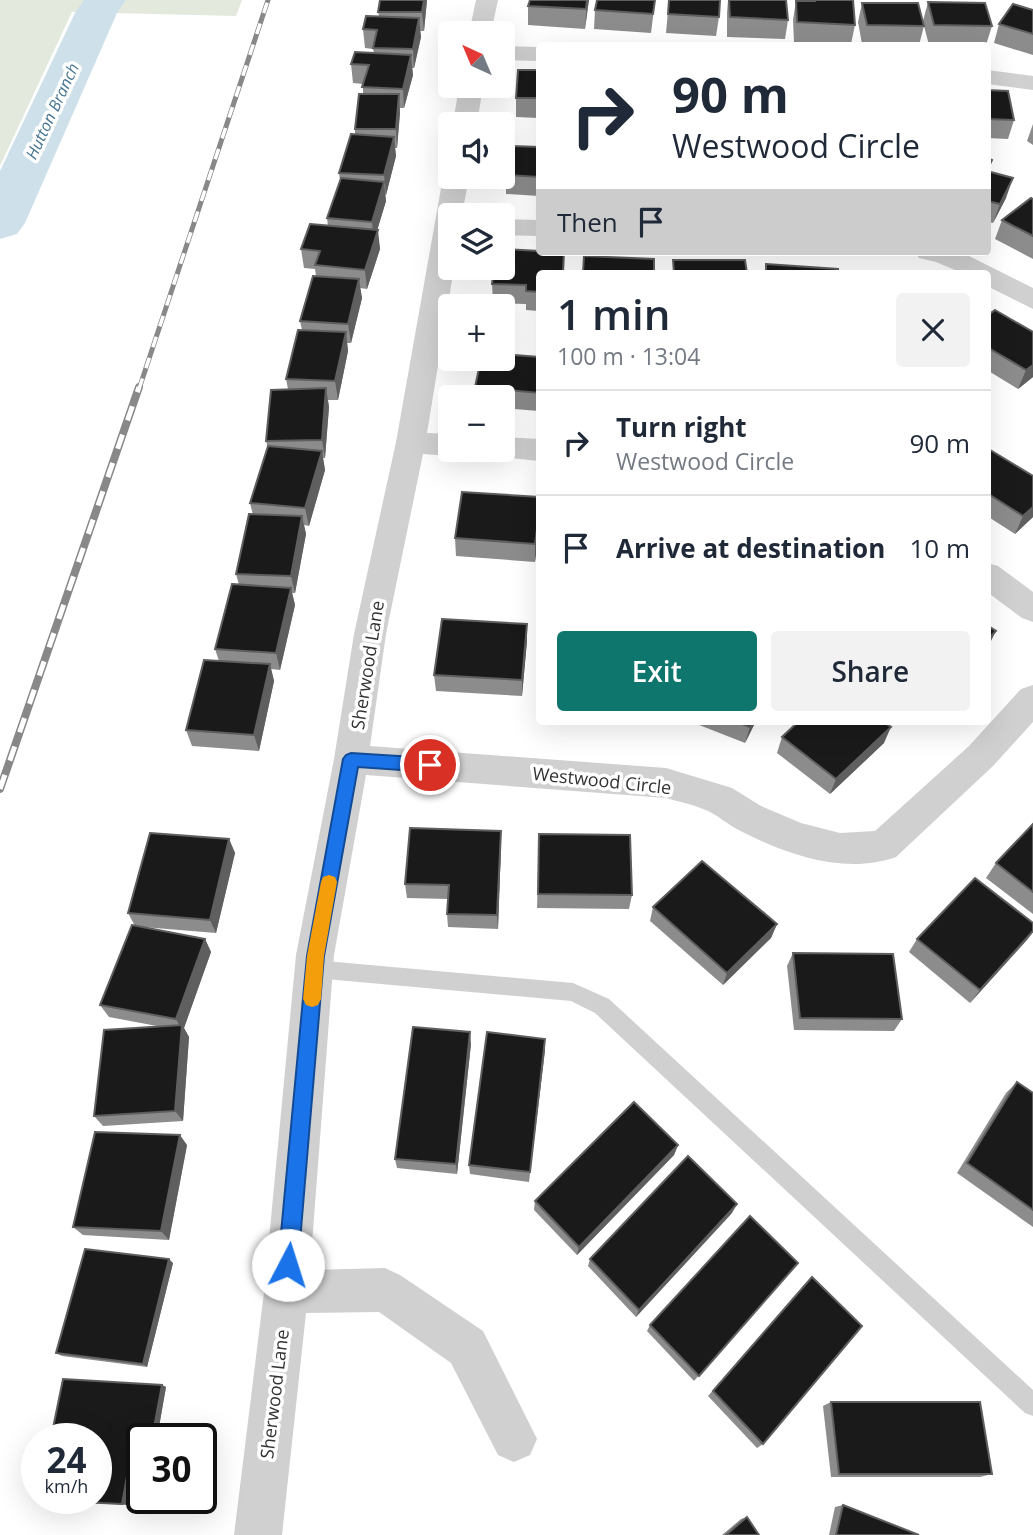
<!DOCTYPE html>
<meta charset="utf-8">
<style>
:root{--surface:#fff;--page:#f2f2f3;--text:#1f2937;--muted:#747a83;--line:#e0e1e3;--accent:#0f766e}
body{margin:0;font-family:"Open Sans",sans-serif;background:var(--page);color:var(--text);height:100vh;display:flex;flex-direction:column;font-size:26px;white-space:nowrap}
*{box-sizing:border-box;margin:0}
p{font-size:23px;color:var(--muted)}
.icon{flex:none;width:38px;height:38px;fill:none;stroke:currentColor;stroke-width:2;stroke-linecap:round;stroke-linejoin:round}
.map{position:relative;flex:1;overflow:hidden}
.details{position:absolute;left:536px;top:270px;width:455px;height:455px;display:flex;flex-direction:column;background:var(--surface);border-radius:7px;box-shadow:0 7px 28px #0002}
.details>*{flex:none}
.guide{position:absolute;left:536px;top:42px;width:455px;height:214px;border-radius:7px;box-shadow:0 7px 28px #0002;background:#fff;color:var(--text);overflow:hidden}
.needle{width:46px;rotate:316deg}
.controls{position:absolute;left:438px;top:21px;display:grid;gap:14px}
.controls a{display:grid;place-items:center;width:77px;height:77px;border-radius:7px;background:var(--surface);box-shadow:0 7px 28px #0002;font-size:35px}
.speed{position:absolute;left:21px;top:1423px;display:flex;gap:14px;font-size:35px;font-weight:700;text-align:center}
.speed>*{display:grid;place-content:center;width:91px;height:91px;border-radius:50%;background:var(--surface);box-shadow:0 7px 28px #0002;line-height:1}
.speed small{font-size:18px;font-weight:400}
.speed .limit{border:4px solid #111;border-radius:10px;background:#fff;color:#111}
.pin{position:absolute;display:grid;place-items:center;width:60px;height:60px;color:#fff;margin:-30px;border:4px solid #fff;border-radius:50%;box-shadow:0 2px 7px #0007}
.me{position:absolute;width:77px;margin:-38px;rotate:5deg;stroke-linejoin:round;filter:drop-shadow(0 0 5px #0008)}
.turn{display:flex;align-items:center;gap:24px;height:147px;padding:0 21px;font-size:32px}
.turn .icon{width:91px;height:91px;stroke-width:2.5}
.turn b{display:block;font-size:49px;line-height:60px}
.then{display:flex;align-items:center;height:66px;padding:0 21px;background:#0003;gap:14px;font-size:26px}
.round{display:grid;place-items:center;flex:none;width:74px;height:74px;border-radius:7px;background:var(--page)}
.overview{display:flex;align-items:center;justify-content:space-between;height:119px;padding:0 21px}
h1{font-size:42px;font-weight:600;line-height:52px}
.cta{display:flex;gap:14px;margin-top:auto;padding:14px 21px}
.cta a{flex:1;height:80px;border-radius:7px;background:var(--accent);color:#fff;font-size:28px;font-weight:600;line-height:80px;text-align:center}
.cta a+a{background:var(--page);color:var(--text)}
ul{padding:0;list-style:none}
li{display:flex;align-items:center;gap:21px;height:105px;padding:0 21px;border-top:2px solid var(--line)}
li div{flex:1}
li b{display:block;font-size:26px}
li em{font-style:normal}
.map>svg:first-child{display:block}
.green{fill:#e3e9dd}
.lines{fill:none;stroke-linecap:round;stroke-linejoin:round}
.river{fill:#cee0ea;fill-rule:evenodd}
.lane{fill:#d0d0d0;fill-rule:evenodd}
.street{fill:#d0d0d0;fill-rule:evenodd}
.rail-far1-casing{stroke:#888;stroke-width:5}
.rail-casing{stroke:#888;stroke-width:8}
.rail-far1{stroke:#fff;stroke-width:3.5;stroke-dasharray:11;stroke-linecap:butt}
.rail{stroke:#fff;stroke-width:5;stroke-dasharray:15;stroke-linecap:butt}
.wall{fill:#8c8c8c}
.shaded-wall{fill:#5f5f5f}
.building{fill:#1a1a1a;stroke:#5f5f5f;stroke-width:2}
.route{fill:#1a73e8;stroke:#114b97;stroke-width:2}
.slow{fill:#f59e0b}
.labels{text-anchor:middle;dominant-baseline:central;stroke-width:7;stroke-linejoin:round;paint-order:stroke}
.far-water-label{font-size:16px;font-style:italic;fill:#457591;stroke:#fff}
.street-label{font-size:18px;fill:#333;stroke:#fff}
</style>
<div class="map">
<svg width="1033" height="1535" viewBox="0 0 1033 1535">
<rect width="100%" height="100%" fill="#fff"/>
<polygon class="green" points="0,0 242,0 236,16 72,12 0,166"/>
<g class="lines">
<polygon class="river" points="84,0 126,0 117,13 25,223 17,234 0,239 0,171 75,13"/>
<polygon class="lane" points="314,960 573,983 609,999 1033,1390 1033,1416 1025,1413 595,1013 571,1001 314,978 307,975 304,969 307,963"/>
<g class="street">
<polygon points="476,0 498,0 491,33 469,33"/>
<polygon points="502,46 539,47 539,61 502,60"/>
<polygon points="987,70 1033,76 1033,90 987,84"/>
<polygon points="459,86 483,86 477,124 453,124"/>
<path d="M450,171V177H469L462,215H450V268H454L427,433L450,434V450H462L450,456L423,454L386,634L370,746L666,768L732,788L761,806L801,823L840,833L875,831L969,746L1021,689L1033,685V722L993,766L896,857C843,876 782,853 735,828C726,823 717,815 708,811C695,805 680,802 666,798L366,775L334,955L310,1270L385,1268L400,1275L483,1331L537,1439L530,1455L514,1462L498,1455L451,1363L379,1312L306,1313L282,1535H234L264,1292L296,955L334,759L354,634L396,442L443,177Z"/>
<polygon points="502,219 539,220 539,236 502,235"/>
<polygon points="915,252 961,252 1033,288 1033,309 987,286 987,273 962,273 936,262 919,258"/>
<polygon points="502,437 539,439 539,461 492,456 488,450 502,450"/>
<polygon points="987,563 998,566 1033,592 1033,622 1022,618 987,592"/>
</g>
<defs>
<polyline id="rail-far1" points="139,389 268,0"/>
<polyline id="rail" points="0,789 139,387"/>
</defs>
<use href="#rail-far1" class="rail-far1-casing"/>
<use href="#rail" class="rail-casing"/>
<use href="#rail-far1" class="rail-far1"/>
<use href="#rail" class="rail"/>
</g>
<g class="wall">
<polygon points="427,0 424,31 420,31 421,37 414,68 412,68 413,75 404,108 400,108 397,148 395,148 396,156 386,195 385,195 386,201 377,230 380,249 367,289 360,288 362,298 351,343 347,343 348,351 338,400 328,400 329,407 325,458 323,458 325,470 309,526 304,525 306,534 295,593 292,593 295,605 280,670 271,669 274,681 259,751 192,746 186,730 219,661 215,649 239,585 236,574 253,515 250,503 268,449 266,441 288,389 286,379 302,330 300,321 316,276 315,269 304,268 301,249 328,226 327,218 340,180 339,173 355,134 355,129 363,94 363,84 353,83 351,64 374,53 373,49 365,48 363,29 379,16 378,12"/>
<polygon points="530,0 589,0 585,29 528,25 528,6"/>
<polygon points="669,0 719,17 716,36 666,33"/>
<polygon points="728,0 786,0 788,20 785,39 727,37 727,13"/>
<polygon points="812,0 853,0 855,25 851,44 794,42 793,20 796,1 812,1"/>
<polygon points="928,2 992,26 986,45 929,45 924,26 919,45 862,44 858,22 862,3 923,21"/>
<polygon points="654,9 651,33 594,29 595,10"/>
<polygon points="1033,10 1033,55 994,43 999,24"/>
<polygon points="539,70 539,118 516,117 516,98"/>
<polygon points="987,90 1014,120 1008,139 987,138"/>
<polygon points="1033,124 1033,145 1027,141"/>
<polygon points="539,147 539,196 506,194 506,175"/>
<polygon points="987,158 992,160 988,172 1006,198 993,223 987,222"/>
<polygon points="1033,199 1033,259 995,239 1002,220"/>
<polygon points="564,252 563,273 539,273 539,311 526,310 526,304 493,303 492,284"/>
<polygon points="987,316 1033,377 1018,389 987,370"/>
<polygon points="539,357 539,411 502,408 502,397 475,397 475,387"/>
<polygon points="987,448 1033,476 1033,517 1015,534 987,516"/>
<polygon points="539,497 539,530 535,562 456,556 455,538"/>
<polygon points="527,624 527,641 522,696 436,691 434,675"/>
<polygon points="689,721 756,721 745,743"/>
<polygon points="782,737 884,743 830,794 777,753"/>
<polygon points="1033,824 1033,914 986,878 996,863"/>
<polygon points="539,834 632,895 629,909 537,908"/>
<polygon points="229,839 235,853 216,933 143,927 205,939 211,952 184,1028 189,1037 183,1121 103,1126 94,1116 157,1026 109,1017 100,1005 135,926 128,913"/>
<polygon points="501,846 498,929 448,927 447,914 448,899 407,898 405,884"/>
<polygon points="653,907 777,924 771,938 723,985 650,921"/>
<polygon points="1033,932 970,1003 909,952 917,939"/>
<polygon points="793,953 902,1019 894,1031 794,1030 787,966"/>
<polygon points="545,1039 529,1182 470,1174 469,1165"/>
<polygon points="471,1044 457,1174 397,1168 395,1159"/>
<polygon points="1017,1082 1033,1093 1033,1227 957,1173 1006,1093"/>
<polygon points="187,1145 169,1240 83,1235 73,1227"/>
<polygon points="678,1145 674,1155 577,1255 534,1210 535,1201"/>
<polygon points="732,1213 636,1317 588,1266 590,1259"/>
<polygon points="173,1263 147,1367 62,1356 56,1353"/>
<polygon points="798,1263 694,1381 647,1331 650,1325"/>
<polygon points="805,1284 763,1444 757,1448 708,1396"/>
<polygon points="162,1385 166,1387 157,1438 142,1438 142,1440 139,1440 127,1505 38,1500"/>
<polygon points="831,1402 992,1474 980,1477 831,1477 823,1406"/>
<polygon points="843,1505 919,1535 829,1535 835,1507"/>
<polygon points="747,1517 759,1535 722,1535 741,1519"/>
</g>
<g class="shaded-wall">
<polygon points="424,0 427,0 424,31 422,12"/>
<polygon points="587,0 589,0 588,6 585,29"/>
<polygon points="419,18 421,37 414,68 413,49"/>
<polygon points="411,55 413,75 404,108 403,89"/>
<polygon points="399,94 400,114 397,148 396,129"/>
<polygon points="394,137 396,156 386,195 384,175"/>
<polygon points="1013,178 1006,198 993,223 1000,204"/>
<polygon points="384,182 386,201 374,241 372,222"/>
<polygon points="378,230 380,249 367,289 365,270"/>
<polygon points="359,279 362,298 351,343 348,324"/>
<polygon points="346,332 348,351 338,400 335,381"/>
<polygon points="1033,365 1033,377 1018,389 1026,370"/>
<polygon points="326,388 329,407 325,458 322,440"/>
<polygon points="322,451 325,470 309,526 305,508"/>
<polygon points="1033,507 1033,517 1015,534 1023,516"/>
<polygon points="539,515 539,530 535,562 535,544"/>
<polygon points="302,516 306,534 295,593 291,576"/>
<polygon points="291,588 295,605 280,670 276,653"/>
<polygon points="527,624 527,641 522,696 522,680"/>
<polygon points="996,631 987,649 987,640"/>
<polygon points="270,664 274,681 259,751 254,735"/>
<polygon points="753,721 756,721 745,743 750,727"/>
<polygon points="891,727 884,743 830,794 836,779"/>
<polygon points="501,831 501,846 498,929 497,915"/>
<polygon points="229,839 235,853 216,933 210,920"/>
<polygon points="777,924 771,938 723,985 727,973"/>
<polygon points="1033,932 1027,940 970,1003 980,990"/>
<polygon points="205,939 211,952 184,1028 189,1037 183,1121 175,1111 182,1030 176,1019"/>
<polygon points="470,1032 471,1044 457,1174 456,1164"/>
<polygon points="545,1039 545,1051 529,1182 530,1172"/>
<polygon points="180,1135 187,1145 169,1240 161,1231"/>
<polygon points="678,1145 674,1155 577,1255 579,1247"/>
<polygon points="737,1204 732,1213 636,1317 639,1310"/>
<polygon points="169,1259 173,1263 147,1367 143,1364"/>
<polygon points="162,1385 166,1387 157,1438 152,1438"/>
<polygon points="134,1438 139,1440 127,1505 122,1504"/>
</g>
<g class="building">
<polygon points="380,0 424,0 422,12 378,12"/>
<polygon points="530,0 587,0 586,9 528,6"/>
<polygon points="597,0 655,0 653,14 595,10"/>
<polygon points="669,0 720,0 719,17 668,14"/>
<polygon points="729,0 786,0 788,20 730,17"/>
<polygon points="815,0 853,0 855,25 797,22 796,1 815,1"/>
<polygon points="928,2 985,3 992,26 934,25"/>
<polygon points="862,3 918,3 924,26 867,25"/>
<polygon points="1013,4 1033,10 1033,34 999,24"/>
<polygon points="366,16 419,18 413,49 373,48 377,30 363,29"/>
<polygon points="355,52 411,55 403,89 362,87 369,65 351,64"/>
<polygon points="518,70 539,70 539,98 516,98"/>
<polygon points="987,90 1008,91 1014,120 987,119"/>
<polygon points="359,94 399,94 396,129 355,129"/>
<polygon points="351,134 394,137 384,175 339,173"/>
<polygon points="511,146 539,147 539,177 506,175"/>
<polygon points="987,158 992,160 987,170"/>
<polygon points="987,171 1013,178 1000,204 987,201"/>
<polygon points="341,178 384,182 372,222 327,218"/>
<polygon points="1031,198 1033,199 1033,236 1002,220"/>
<polygon points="310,224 378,230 365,270 315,265 320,251 301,249"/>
<polygon points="502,249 539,251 539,252 564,252 563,273 539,273 539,292 526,291 526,285 492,284 494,268 502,268"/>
<polygon points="584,256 654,259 654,273 583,273"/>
<polygon points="673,260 745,260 747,273 674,273"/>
<polygon points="766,264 838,269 838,273 766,273"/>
<polygon points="313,276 359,279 348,324 300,321"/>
<polygon points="995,310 1033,332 1033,365 1026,370 987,347 987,316"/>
<polygon points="298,330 346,332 335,381 286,379"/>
<polygon points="502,354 539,357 539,393 475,387 481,359 502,359"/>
<polygon points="326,388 322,440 266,441 271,390"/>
<polygon points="268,446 322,451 305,508 250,503"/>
<polygon points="987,448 1033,476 1033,507 1023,516 987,493"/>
<polygon points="462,492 539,497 539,515 535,544 455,538"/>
<polygon points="249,514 302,516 291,576 236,574"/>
<polygon points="232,584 291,588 276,653 215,649"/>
<polygon points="442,619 527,624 522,680 434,675"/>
<polygon points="987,625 996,631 987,640"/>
<polygon points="204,660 270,664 254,735 186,730"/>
<polygon points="734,721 753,721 750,727"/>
<polygon points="799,721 882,721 891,727 836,779 782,737"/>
<polygon points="1033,824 1033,892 996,863"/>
<polygon points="410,828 501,831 497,915 447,914 449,885 405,884"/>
<polygon points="150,833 229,839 210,920 128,913"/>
<polygon points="539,834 630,835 632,895 538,894"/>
<polygon points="702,861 777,924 727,973 653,907"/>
<polygon points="975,878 1033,923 1033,931 980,990 917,939"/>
<polygon points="132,925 205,939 176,1019 100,1005"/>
<polygon points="793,953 893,954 902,1019 800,1018"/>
<polygon points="182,1025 175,1111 94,1116 104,1030"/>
<polygon points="413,1027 470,1032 456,1164 395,1159"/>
<polygon points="487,1032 545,1039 530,1172 469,1165"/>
<polygon points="1017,1082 1033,1093 1033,1210 967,1163"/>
<polygon points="634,1102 678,1145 579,1247 535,1201"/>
<polygon points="95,1132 180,1135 161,1231 73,1227"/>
<polygon points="688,1156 737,1204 639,1310 590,1259"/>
<polygon points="750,1216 798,1263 699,1376 650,1325"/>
<polygon points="85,1249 169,1259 143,1364 56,1353"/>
<polygon points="812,1277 862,1326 763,1444 713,1391"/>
<polygon points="63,1379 162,1385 152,1438 134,1438 122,1504 38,1500 38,1498 96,1498 96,1438 51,1438"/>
<polygon points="831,1402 980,1402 992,1474 839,1474"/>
<polygon points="843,1505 919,1535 836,1535"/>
<polygon points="747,1517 759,1535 726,1535"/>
</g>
<polygon class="route" points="351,753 430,758 436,760 438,765 436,770 430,772 358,767 324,956 298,1265 295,1272 288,1275 281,1272 278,1265 307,956 343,759 346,755"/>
<polygon class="slow" points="329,875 335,877 337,882 324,956 321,999 318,1005 312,1007 306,1005 303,999 307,956 321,882 323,877"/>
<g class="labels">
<g class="far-water-label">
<text transform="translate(52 111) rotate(-65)">Hutton Branch</text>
</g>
<g class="street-label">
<text transform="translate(367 665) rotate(-81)">Sherwood Lane</text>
<text transform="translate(602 780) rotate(6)">Westwood Circle</text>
<text transform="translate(274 1394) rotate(-83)">Sherwood Lane</text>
</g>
</g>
</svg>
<div class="controls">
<a><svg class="needle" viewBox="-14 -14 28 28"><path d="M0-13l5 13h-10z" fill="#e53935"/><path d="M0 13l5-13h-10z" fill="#747a83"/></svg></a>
<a><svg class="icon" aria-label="sound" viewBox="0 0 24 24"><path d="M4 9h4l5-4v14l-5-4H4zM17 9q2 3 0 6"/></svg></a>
<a><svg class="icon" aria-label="layers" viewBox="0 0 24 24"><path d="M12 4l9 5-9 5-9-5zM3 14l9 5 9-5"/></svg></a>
<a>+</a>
<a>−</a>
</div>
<div class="speed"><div>24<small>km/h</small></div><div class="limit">30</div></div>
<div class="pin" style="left:430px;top:765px;background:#d93025"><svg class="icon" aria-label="arrive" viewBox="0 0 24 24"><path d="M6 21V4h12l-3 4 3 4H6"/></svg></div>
<svg class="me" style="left:288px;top:1265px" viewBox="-20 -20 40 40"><circle r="19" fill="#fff"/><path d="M0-13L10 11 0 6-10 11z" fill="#1a73e8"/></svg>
<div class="guide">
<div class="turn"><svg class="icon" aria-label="right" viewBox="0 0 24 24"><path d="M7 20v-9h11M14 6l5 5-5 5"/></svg><div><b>90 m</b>Westwood Circle</div></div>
<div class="then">Then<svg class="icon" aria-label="arrive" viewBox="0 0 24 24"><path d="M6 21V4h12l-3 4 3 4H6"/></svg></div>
</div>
<section class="details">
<div class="overview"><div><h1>1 min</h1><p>100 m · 13:04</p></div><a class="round"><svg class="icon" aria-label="close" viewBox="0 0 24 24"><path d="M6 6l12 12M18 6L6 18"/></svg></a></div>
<ul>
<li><svg class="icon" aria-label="right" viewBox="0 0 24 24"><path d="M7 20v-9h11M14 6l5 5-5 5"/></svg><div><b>Turn right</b><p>Westwood Circle</p></div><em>90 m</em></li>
<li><svg class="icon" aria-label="arrive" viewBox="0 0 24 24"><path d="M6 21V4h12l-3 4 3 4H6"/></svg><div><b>Arrive at destination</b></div><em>10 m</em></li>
</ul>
<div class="cta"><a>Exit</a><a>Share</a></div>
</section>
</div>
